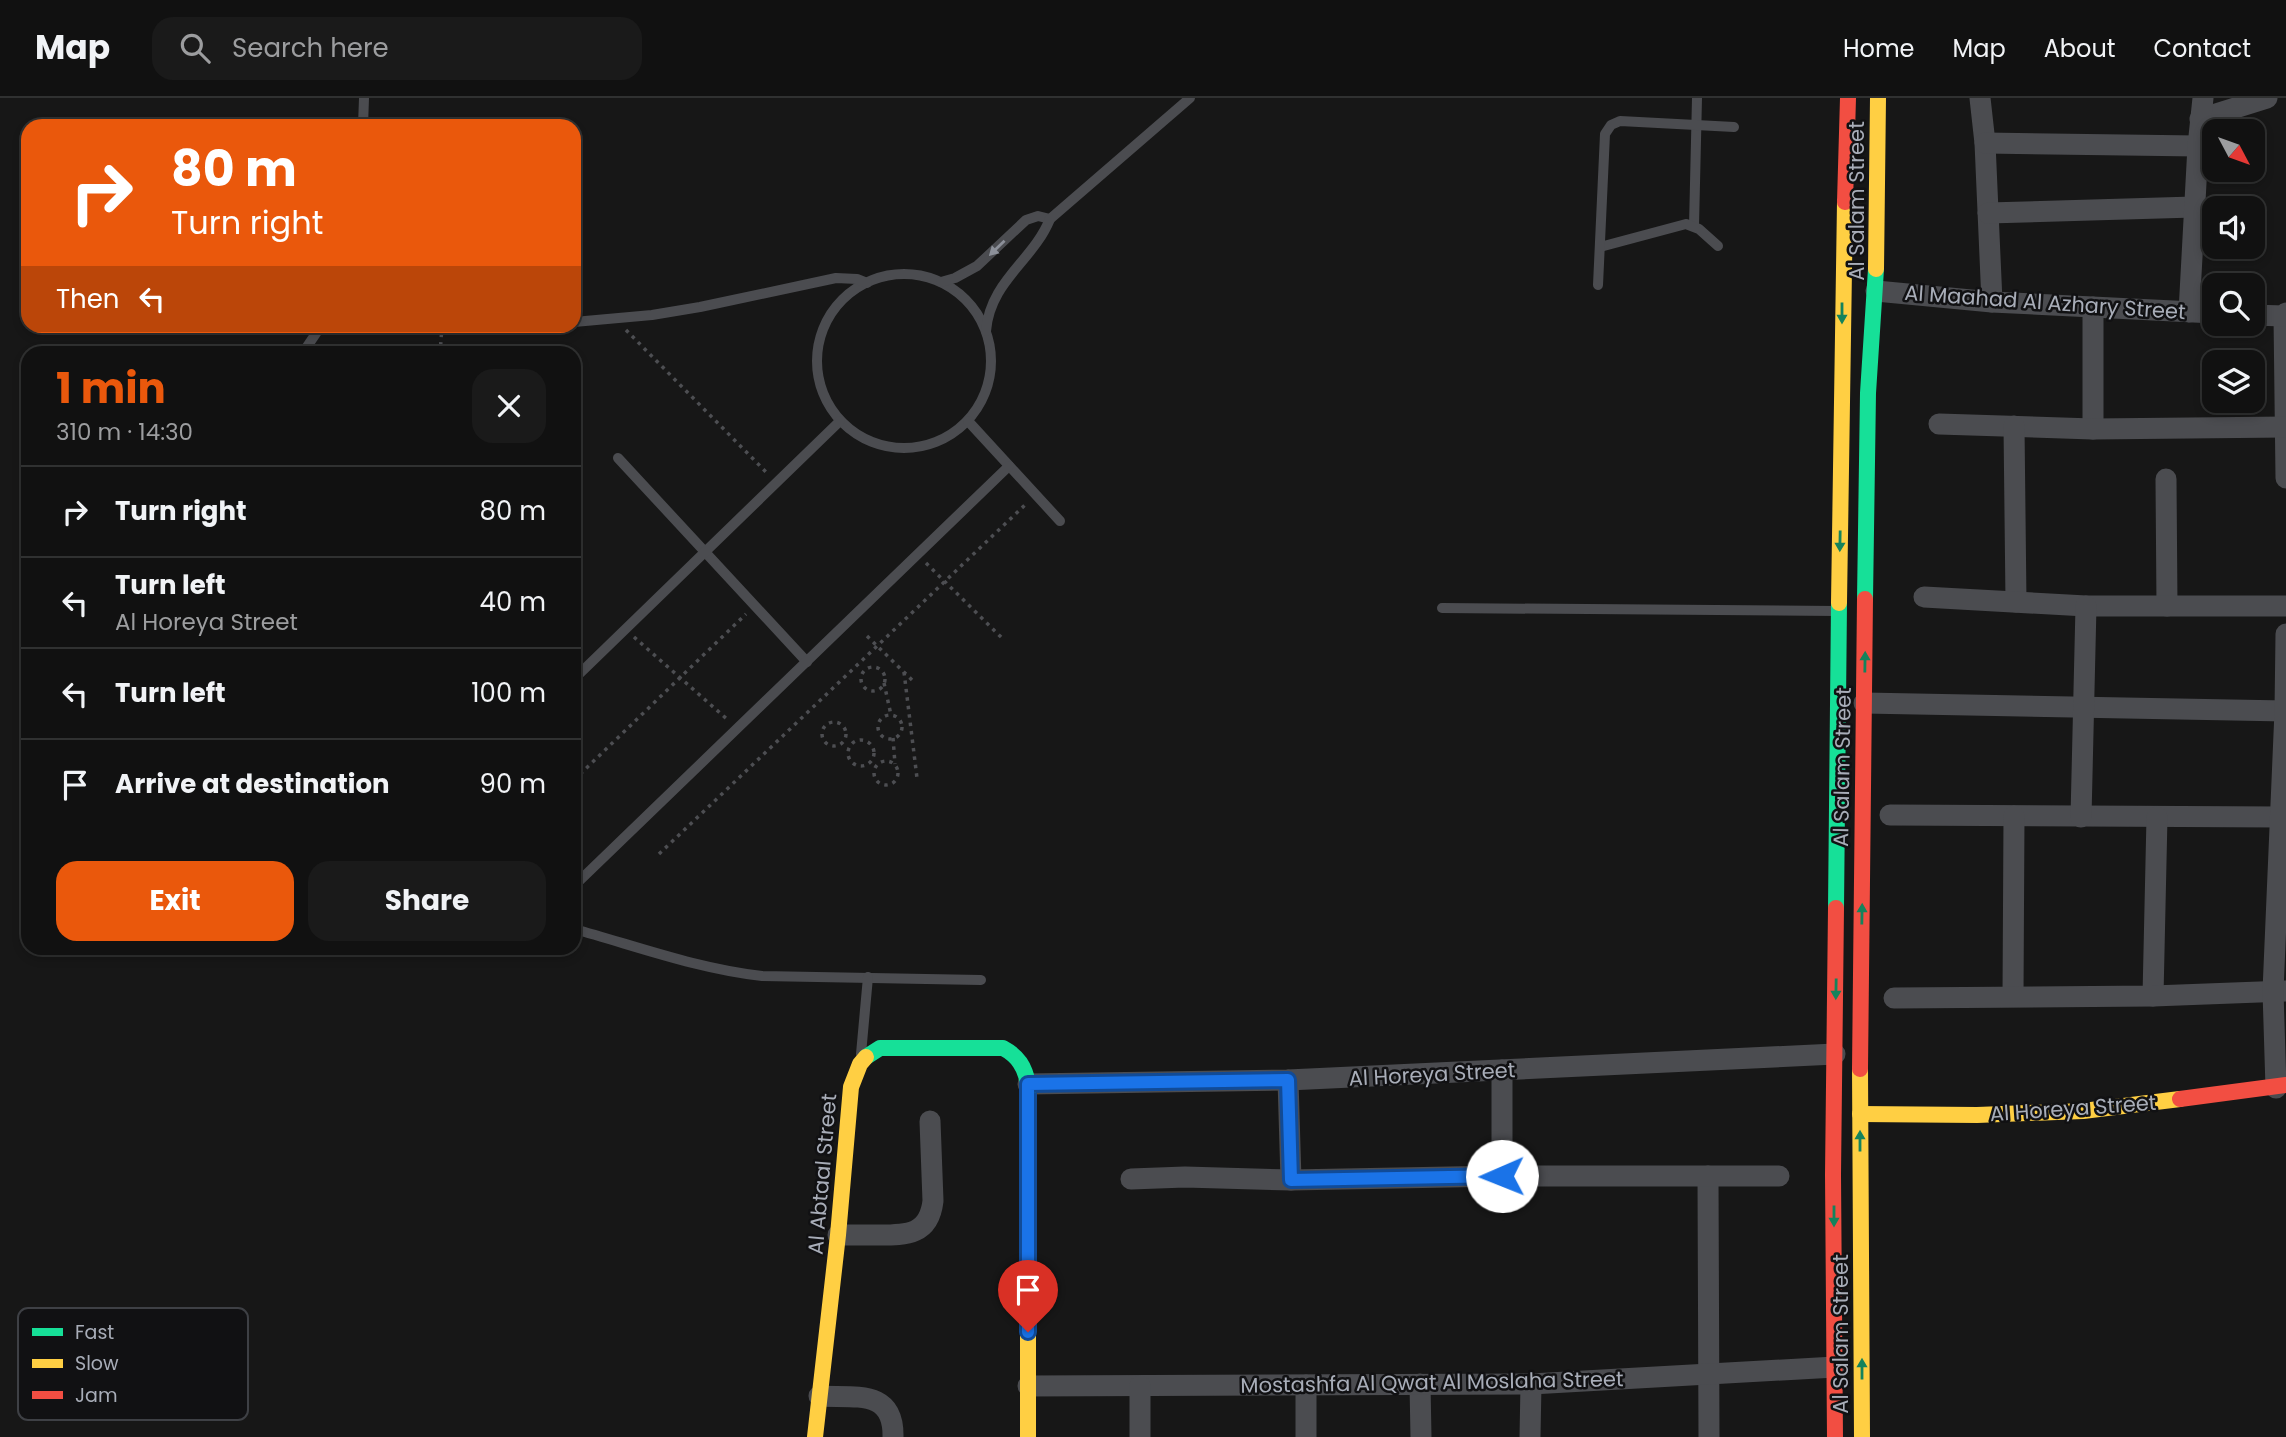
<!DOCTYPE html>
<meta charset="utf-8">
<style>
:root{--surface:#111;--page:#1a1a1a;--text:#f1f3f6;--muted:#9c9d9f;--line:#303131;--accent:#ea580c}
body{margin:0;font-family:Poppins,sans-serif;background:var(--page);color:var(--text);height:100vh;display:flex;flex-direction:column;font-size:26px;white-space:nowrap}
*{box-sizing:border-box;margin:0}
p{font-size:23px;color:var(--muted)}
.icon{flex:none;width:38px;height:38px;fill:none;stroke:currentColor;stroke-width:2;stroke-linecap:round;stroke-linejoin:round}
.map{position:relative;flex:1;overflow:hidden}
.details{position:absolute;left:21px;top:248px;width:560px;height:609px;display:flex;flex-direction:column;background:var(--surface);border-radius:21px;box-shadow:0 4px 10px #0003,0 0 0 2px var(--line)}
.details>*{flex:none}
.hud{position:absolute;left:21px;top:21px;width:560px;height:214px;border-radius:21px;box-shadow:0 4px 10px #0003,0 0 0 2px var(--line);background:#ea580c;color:#fff;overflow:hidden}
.needle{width:46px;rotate:131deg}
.buttons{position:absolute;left:2202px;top:21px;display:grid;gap:14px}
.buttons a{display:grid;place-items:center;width:63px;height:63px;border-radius:14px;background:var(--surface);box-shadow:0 4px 10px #0003,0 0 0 2px var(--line);font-size:35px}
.pin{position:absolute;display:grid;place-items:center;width:60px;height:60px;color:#fff;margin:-72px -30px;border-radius:50% 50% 50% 0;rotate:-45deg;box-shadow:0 0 7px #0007}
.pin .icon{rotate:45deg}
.me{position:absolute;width:77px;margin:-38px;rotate:269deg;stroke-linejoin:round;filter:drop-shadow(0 0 5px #0008)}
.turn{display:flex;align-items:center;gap:24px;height:147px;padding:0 35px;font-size:32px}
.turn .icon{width:91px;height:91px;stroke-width:2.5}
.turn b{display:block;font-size:49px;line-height:60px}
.then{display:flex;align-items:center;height:66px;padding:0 35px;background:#0003;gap:14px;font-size:26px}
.round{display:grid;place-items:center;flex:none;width:74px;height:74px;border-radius:21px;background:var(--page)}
.overview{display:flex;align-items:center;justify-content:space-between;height:119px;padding:0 35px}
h1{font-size:42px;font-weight:700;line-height:52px;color:var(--accent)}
.button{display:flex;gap:14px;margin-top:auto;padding:14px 35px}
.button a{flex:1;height:80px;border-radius:21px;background:var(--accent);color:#fff;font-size:28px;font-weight:700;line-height:80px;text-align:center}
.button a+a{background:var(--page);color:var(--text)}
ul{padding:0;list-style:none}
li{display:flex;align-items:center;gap:21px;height:91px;padding:0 35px;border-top:2px solid var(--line)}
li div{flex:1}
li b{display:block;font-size:26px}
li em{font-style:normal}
header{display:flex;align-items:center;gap:42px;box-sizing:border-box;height:98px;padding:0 35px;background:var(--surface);border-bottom:2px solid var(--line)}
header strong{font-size:33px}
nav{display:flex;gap:38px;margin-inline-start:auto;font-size:24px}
.search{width:490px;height:63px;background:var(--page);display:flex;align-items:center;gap:18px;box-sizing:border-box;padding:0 24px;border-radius:21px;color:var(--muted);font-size:26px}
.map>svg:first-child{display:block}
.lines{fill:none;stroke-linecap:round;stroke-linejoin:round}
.path{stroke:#4d4e52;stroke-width:3.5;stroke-dasharray:3.5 5;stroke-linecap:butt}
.lane{stroke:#4b4c50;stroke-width:10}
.street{stroke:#4b4c50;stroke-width:21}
.fast{stroke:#16e098;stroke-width:16}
.slow{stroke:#ffcf43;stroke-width:16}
.jam{stroke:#f24e42;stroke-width:16}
.oneway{fill:#8c9099}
.oneway2{fill:#14835c}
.route-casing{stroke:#114b97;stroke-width:18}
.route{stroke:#1a73e8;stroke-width:12}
.labels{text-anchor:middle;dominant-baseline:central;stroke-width:5;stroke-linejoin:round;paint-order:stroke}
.street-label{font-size:21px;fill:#a8adb8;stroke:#111113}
.key{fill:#111113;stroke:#3e4045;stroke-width:2}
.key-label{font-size:19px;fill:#a8adb8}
</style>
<header>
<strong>Map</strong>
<div class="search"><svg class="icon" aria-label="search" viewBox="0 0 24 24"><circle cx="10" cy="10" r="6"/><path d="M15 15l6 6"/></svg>Search here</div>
<nav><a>Home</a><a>Map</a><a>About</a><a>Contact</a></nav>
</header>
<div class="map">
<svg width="2286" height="1339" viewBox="0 0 2286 1339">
<rect width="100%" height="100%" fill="#171717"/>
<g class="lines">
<g class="path">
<polyline points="626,232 768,376"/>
<polyline points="440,256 442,228"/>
<polyline points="926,465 1004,542"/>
<polyline points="867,538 912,582"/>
<polyline points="634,539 728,622"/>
<circle cx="873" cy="581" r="12"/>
<polyline points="904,574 917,680"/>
<polyline points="884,585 891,617"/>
<circle cx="890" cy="629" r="12"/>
<circle cx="834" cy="636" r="12"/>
<polyline points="893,640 895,666"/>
<circle cx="861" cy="655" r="13"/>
<circle cx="886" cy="675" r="12"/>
<polyline points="574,682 746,516"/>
<polyline points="659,756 1026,406"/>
</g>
<g class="lane">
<polyline points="204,28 216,25 231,28"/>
<polyline points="363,28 364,0"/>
<polyline points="1694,128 1697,0"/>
<polyline points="1600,149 1686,126 1699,131 1718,148"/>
<circle cx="904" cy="263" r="87"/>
<polyline points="941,184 955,180 977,168 1026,122 1038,118 1050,121"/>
<polyline points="1598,187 1605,36 1611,27 1620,23 1734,29"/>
<polyline points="574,224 652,217 700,209 836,180 857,181 867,185"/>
<path d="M986,233C990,183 1033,163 1050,121L1190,0"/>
<polyline points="302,256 321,228"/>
<polyline points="968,323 1060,423"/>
<polyline points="618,360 807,564"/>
<polyline points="1442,510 1837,513"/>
<polyline points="574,581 840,323"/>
<polyline points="574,788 1009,368"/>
<path d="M574,831C636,848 698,871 762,878L981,882"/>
<polyline points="861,956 868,879"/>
</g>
<g class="street">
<polyline points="1980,0 1985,45 1992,204"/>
<polyline points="2200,21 2267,0"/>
<polyline points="1985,45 2198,48"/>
<polyline points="1988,115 2194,109"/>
<polyline points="1876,193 1992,204 2214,215"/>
<polyline points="2093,209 2093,331"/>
<polyline points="2189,214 2198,48 2203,0"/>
<polyline points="2286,215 2284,218 2286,380"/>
<polyline points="2252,217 2284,218"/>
<polyline points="1939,326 2093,331 2286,329"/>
<polyline points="2014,328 2016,504"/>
<polyline points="2166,381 2167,508"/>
<polyline points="1924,499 2086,508 2286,508"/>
<polyline points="1864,605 2286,613"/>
<polyline points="1890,717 2280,719"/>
<polyline points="2081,719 2086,508"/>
<polyline points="2013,898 2014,718"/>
<polyline points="2153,898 2157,719"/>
<polyline points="1894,900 2153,898 2286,893"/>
<polyline points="1288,982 1291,1082"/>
<polyline points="1028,986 1288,982 1835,956"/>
<polyline points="2276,990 2273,893 2285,613 2286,536"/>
<polyline points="1502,1078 1502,972"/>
<polyline points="1708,1078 1709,1339"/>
<polyline points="1131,1081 1185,1079 1291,1082 1502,1078 1779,1078"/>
<path d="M838,1137C852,1137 865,1137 879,1137C907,1137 929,1137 933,1103L930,1023"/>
<polyline points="1420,1286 1421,1339"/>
<polyline points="1028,1288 1531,1286 1835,1269"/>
<polyline points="1140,1288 1140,1339"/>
<path d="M819,1298C856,1300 894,1291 893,1339"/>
<polyline points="1306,1339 1306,1287"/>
<polyline points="1530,1339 1531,1286"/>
</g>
<g class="fast">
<polyline points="1865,501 1868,295 1876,171"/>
<polyline points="1836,810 1839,505"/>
<path d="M866,959L880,950H1003C1018,958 1025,969 1028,986V1146"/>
</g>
<g class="slow">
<polyline points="1876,171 1878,0"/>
<polyline points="1839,505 1845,104"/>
<polyline points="1860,971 1862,1339"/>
<polyline points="1860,1016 1977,1017 2083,1013 2180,1001"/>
<polyline points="1028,1146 1028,1339"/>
<polyline points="815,1339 838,1137 851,989 860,966 866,959"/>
</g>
<g class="jam">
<polyline points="1845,104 1848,0"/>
<polyline points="1860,971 1865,501"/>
<polyline points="2180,1001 2286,987"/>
<polyline points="1835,1339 1833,1077 1836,810"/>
</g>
</g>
<defs><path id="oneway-solid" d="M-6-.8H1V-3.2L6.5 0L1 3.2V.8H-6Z" transform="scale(1.75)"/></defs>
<use class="oneway" href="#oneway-solid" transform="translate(997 150) rotate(136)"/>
<g class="oneway2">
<use href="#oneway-solid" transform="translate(1842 215) rotate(90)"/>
<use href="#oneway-solid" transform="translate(1840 443) rotate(91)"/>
<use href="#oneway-solid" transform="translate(1865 564) rotate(-89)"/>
<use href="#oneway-solid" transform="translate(1862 816) rotate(-89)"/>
<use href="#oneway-solid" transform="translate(1836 891) rotate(91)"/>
<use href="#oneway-solid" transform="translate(1860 1043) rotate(-90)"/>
<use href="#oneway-solid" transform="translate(1834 1118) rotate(90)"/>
<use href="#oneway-solid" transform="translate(1862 1271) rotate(-90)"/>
</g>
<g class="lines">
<defs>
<polyline id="route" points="1028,1234 1028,986 1288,982 1291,1082 1502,1078"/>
</defs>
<use href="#route" class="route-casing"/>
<use href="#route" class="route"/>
</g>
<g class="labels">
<g class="street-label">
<text transform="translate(1856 103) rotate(-90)">Al Salam Street</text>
<text transform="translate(2045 204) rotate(4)">Al Maahad Al Azhary Street</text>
<text transform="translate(1842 669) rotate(-89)">Al Salam Street</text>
<text transform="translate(1432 976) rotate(-3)">Al Horeya Street</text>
<text transform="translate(2073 1010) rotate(-4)">Al Horeya Street</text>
<text transform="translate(822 1076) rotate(-85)">Al Abtaal Street</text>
<text transform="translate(1840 1236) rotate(-90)">Al Salam Street</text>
<text transform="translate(1432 1284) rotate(-1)">Mostashfa Al Qwat Al Moslaha Street</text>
</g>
</g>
<rect x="18" y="1210" width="230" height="112" rx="10" class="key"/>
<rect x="32" y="1230" width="31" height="8" fill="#16e098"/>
<rect x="32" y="1261" width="31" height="9" fill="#ffcf43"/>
<rect x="32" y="1293" width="31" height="8" fill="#f24e42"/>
<g class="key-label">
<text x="75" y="1241">Fast</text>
<text x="75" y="1272">Slow</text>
<text x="75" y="1304">Jam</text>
</g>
</svg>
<div class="buttons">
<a><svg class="needle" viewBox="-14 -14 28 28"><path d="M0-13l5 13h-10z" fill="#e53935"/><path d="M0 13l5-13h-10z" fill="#9c9d9f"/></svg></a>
<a><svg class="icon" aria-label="sound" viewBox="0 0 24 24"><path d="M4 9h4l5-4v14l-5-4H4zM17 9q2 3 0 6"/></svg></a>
<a><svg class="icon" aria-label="search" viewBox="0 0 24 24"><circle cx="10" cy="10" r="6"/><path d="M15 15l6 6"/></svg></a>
<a><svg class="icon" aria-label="layers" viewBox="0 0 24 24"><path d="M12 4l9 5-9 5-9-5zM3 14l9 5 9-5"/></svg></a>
</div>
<div class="pin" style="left:1028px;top:1234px;background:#d93025"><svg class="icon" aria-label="arrive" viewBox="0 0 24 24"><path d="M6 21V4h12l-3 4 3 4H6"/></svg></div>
<svg class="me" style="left:1502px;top:1078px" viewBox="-20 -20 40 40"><circle r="19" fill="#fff"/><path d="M0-13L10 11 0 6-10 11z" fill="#1a73e8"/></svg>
<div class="hud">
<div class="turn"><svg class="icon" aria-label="right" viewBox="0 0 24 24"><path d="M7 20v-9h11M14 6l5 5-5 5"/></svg><div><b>80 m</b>Turn right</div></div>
<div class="then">Then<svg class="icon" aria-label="left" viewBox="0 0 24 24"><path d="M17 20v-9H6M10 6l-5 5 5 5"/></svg></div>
</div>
<section class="details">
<div class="overview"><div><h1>1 min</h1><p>310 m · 14:30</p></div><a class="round"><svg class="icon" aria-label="close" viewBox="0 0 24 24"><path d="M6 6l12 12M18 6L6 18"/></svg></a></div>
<ul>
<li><svg class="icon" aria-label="right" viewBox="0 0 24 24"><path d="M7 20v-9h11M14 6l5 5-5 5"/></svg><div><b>Turn right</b></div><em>80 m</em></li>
<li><svg class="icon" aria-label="left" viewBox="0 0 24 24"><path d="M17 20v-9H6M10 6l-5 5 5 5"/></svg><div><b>Turn left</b><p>Al Horeya Street</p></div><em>40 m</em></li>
<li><svg class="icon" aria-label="left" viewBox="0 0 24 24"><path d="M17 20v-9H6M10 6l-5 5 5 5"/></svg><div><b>Turn left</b></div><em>100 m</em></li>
<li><svg class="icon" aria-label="arrive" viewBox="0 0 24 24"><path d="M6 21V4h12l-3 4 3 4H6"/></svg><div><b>Arrive at destination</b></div><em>90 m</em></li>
</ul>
<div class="button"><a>Exit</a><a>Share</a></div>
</section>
</div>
